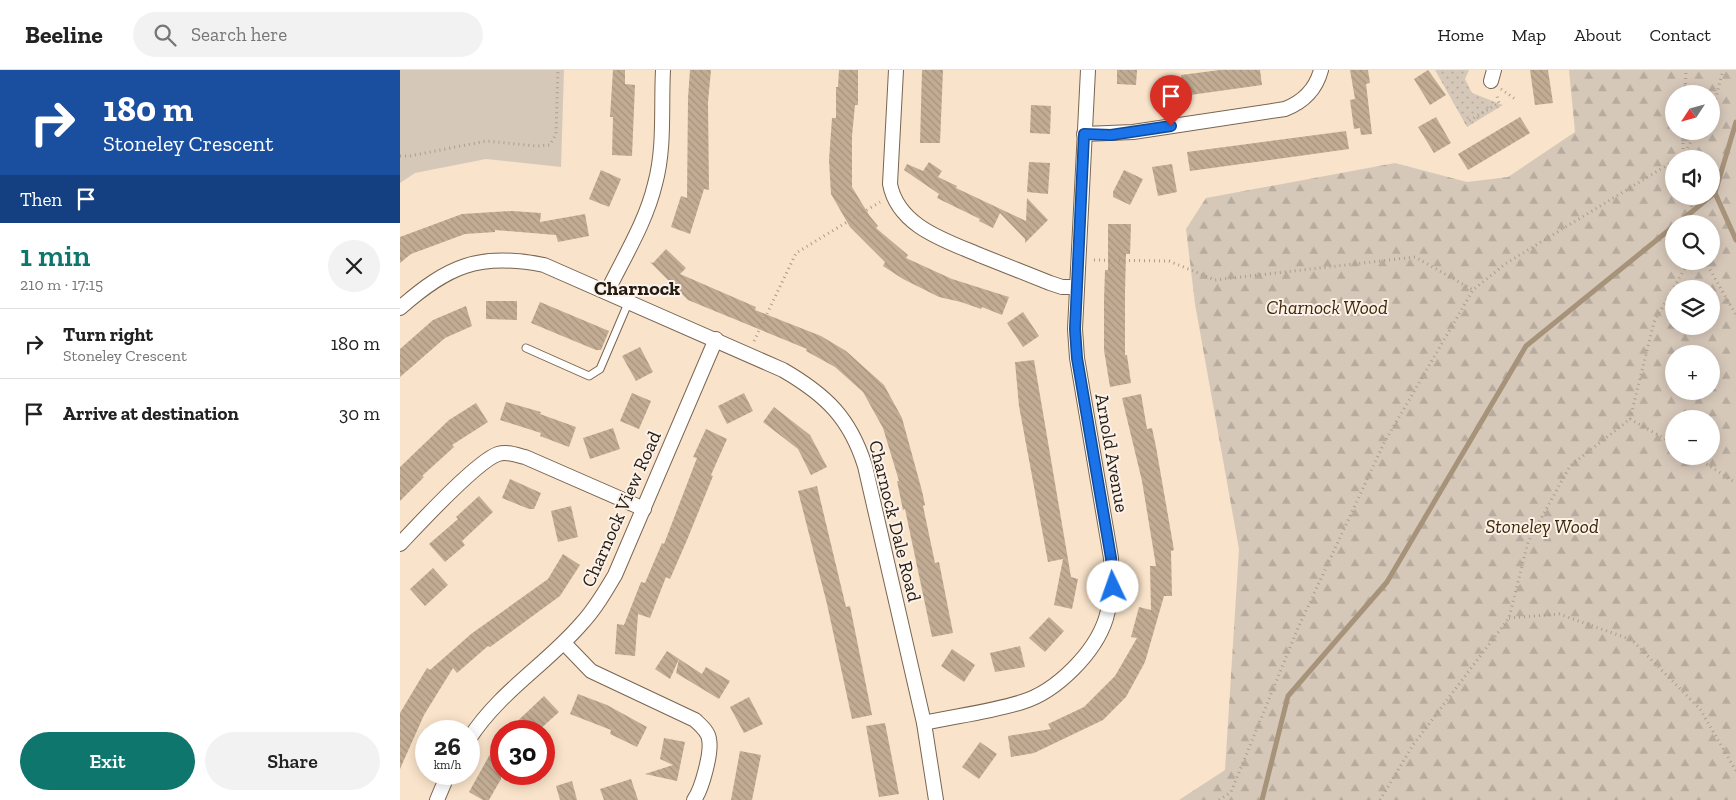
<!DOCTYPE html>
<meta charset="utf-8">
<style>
:root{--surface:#fff;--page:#f2f2f2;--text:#222;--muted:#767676;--line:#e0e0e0;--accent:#0f766e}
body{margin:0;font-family:"Zilla Slab",serif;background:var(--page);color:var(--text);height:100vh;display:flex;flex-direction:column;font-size:19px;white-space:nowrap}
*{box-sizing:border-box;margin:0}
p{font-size:16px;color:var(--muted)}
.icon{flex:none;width:28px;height:28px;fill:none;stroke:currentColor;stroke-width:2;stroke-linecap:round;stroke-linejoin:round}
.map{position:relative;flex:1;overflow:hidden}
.side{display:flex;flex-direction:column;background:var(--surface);width:400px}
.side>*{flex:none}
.guide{background:#1a4fa0;color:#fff;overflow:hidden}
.needle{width:32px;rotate:234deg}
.fabs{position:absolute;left:1265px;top:15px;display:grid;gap:10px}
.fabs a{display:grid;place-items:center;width:55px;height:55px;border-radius:50%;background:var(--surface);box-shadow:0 2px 12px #0003;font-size:25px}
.speed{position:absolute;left:15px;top:650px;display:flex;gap:10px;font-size:25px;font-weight:700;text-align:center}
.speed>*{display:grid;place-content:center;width:65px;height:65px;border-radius:50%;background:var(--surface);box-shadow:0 2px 12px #0003;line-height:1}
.speed small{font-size:12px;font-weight:400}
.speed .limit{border:8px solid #d22;background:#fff;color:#111}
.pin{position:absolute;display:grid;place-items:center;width:42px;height:42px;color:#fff;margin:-51px -21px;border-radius:50% 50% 50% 0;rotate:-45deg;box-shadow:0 0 5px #0007}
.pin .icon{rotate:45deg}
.me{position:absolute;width:55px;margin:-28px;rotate:357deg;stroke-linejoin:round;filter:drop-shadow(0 0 4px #0008)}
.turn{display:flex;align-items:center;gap:18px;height:105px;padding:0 20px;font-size:22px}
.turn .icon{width:65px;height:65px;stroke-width:2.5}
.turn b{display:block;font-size:35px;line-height:42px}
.then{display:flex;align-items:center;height:48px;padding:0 20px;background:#0003;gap:10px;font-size:19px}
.round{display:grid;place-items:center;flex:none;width:52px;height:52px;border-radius:26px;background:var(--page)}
.headline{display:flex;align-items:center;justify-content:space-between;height:85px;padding:0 20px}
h1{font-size:30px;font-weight:600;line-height:38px;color:var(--accent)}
.cta{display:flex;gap:10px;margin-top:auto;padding:10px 20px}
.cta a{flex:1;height:58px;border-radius:30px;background:var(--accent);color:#fff;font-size:20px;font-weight:600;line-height:58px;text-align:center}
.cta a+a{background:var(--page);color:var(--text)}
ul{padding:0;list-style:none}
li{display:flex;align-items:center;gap:15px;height:70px;padding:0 20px;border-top:1px solid var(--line)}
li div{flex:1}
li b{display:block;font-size:19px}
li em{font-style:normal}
header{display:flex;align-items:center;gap:30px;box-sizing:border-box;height:70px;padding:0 25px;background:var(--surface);border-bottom:1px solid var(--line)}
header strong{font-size:24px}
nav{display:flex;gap:28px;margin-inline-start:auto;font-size:18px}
.search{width:350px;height:45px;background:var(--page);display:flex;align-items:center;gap:12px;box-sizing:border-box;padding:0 18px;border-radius:28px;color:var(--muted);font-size:19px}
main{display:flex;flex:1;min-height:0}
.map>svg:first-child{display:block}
.grass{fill:url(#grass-dots)}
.forest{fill:url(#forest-firs);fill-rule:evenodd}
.park{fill:#d6c8b9}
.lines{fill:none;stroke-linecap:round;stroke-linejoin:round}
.stream{stroke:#a7927a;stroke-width:5}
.building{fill:url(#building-back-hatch)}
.lane-casing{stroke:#796550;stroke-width:9}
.street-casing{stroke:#796550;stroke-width:16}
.path{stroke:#ad9c89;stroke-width:3;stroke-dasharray:1 4;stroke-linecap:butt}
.lane{stroke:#fff;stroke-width:7}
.street{stroke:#fff;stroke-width:14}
.route-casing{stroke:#114b97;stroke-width:12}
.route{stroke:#1a73e8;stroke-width:9}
.labels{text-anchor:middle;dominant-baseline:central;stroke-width:4;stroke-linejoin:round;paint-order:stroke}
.park-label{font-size:19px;font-style:italic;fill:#3f2707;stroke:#fcf2e9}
.street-label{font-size:19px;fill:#221b12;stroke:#fcf2e9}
.neighbourhood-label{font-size:20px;font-weight:bold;fill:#221b12;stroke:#fcf2e9}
</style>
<header>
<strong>Beeline</strong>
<div class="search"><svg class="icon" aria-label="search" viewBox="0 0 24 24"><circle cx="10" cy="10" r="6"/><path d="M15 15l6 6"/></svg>Search here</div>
<nav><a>Home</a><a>Map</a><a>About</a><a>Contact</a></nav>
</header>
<main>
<section class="side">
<div class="guide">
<div class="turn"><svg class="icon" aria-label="right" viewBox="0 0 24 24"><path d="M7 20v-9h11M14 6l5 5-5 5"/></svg><div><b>180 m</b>Stoneley Crescent</div></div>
<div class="then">Then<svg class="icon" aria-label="arrive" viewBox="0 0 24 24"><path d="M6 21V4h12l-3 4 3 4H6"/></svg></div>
</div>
<div class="headline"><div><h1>1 min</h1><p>210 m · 17:15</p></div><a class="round"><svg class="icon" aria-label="close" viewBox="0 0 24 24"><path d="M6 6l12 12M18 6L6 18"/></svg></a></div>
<ul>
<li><svg class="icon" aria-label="right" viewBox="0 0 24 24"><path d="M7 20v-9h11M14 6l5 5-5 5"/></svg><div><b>Turn right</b><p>Stoneley Crescent</p></div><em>180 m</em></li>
<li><svg class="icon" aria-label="arrive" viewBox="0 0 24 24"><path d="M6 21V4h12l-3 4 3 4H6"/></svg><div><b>Arrive at destination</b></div><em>30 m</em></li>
</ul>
<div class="cta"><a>Exit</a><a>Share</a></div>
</section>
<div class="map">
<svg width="1336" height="730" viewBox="0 0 1336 730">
<defs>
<pattern id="grass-dots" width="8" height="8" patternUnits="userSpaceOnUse" patternTransform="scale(1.25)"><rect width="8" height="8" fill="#d6c8b9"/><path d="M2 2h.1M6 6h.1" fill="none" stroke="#b7ab9e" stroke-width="1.8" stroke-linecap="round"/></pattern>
<pattern id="forest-firs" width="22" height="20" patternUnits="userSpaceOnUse" patternTransform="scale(1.25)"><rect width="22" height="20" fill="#d6c8b9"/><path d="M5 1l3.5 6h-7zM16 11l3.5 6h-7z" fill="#b7ab9e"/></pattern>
<pattern id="building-back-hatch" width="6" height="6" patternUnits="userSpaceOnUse" patternTransform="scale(1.25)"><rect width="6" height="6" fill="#c2ac94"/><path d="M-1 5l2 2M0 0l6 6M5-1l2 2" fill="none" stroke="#a6937f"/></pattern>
</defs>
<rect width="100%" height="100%" fill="#f9e3ca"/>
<polygon class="grass" points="1035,0 1069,0 1065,9 1072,23 1103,35 1067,57"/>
<path class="forest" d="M1169,0H1336V730H779L825,700L839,479L795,234L786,159L806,128L995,93L1067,112L1108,107L1175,62ZM1274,24H1311V61H1274ZM1274,89H1311V126H1274ZM1274,154H1311V191H1274ZM1274,219H1311V256H1274ZM1274,284H1311V321H1274ZM1274,349H1311V386H1274Z"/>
<polygon class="park" points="0,0 164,0 161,97 86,89 15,103 0,113"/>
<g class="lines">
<g class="stream">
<polyline points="1315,123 1336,170"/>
<polyline points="1311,126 1315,123 1336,52"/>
<polyline points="1277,154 1311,126"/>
<polyline points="862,730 888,626 987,512 1126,276 1274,156"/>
</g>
</g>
<g class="building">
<polygon points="213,0 225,0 225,14 235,15 232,86 212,85 213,47 210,47"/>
<polygon points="290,0 311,0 308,32 309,120 304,119 290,164 271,157 281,126 287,128 288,28"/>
<polygon points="439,0 458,0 458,35 455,35 452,66 452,117 469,145 478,156 476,158 508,185 506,188 552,209 609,227 602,245 582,237 581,239 561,232 539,227 503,209 483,196 485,192 450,157 431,124 429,90 432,48 436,48 436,17 438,17"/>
<polygon points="522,0 543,0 540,73 520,73"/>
<polygon points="717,0 737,0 736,15 717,14"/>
<polygon points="820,0 860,0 862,15 783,26 781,5"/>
<polygon points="950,0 968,0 970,13 966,14 972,64 961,65 960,58 954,59 950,30 955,29"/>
<polygon points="1028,0 1046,25 1030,35 1014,9"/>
<polygon points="1130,0 1148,0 1153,33 1135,35"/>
<polygon points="631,35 651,36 650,64 630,63"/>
<polygon points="1036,47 1051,73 1034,83 1018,57"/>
<polygon points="1120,47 1130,63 1068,100 1058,84"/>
<polygon points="946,61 949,79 790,101 787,82"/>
<polygon points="529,92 542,101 538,107 557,116 556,118 626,151 627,128 648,150 625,173 625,169 600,143 593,158 579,151 580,149 537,128 539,124 504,100 507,94 523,101"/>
<polygon points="629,92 650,93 648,124 627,122"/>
<polygon points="772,94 777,122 758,126 752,97"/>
<polygon points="201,100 221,109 209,137 189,129"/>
<polygon points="724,100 743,109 730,135 713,127 713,122"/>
<polygon points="112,141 141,143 140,152 185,144 189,166 158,172 156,165 95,160 95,162 65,164 11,184 0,193 0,167 62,144"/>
<polygon points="708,154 731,154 730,184 726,184 725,222 725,285 727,285 731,313 710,317 704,280 704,230 705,200 708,200"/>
<polygon points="266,179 286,198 280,204 356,237 355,240 421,266 446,281 484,315 502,348 522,421 525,435 523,436 535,493 539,492 553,563 532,567 505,439 503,440 497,411 499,411 483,358 463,322 435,297 406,281 407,279 288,230 250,192 253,193"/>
<polygon points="86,231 117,231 117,250 86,249"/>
<polygon points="140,232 209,261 201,280 196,280 131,253"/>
<polygon points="66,236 72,256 45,268 0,307 0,279 33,250"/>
<polygon points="623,242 639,266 623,277 607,253"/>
<polygon points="240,277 253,302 236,311 222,286"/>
<polygon points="634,290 671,507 678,509 672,539 654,535 663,489 648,492 619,336 615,292"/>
<polygon points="232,323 251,331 239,359 220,351"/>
<polygon points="344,323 353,341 327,354 318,336"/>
<polygon points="741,324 747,359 752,358 756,377 774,480 771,481 772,526 764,526 745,592 726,627 703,650 634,683 611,687 608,666 651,659 648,654 684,637 715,606 737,568 731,567 739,537 751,540 750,496 756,496 742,411 722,328"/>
<polygon points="106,332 141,342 140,344 176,357 169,377 140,366 141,363 100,350"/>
<polygon points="76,333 88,352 52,375 54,377 22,406 24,407 0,431 0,397 49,350"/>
<polygon points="374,337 410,365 427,397 411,405 398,379 363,352"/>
<polygon points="213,358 220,379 190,389 183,368"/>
<polygon points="306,359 327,369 311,405 313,406 287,470 270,509 266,507 250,548 238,544 235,586 215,584 217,554 224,555 241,512 245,513 262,473 264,474 297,388 293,387"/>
<polygon points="110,409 141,423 134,439 129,439 102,428"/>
<polygon points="417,416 446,537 450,536 472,645 452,649 427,534 398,421"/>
<polygon points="79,426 93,442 62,471 65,475 45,492 29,474 58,449 56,447"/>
<polygon points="171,436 178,467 158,472 151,441"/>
<polygon points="163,484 180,495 160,526 90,577 88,576 57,603 53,598 24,645 0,699 0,643 27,598 30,600 71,564 148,509"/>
<polygon points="33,498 48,515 25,536 10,519"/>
<polygon points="649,547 664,561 645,582 629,568"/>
<polygon points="620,576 625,597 595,602 590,583"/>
<polygon points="552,579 575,595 564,612 541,596"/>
<polygon points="267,581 302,604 306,597 330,611 319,629 276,603 279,589 270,609 255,599"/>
<polygon points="178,624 207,635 247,657 237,677 210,664 211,660 170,644"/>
<polygon points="144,626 159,642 138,661 107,661"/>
<polygon points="349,627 363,654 344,663 330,637"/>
<polygon points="485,653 499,724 479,727 466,656"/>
<polygon points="264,668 285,672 277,711 245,704 273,695 260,689"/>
<polygon points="101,670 101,709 89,730 83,730 69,722 89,686"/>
<polygon points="580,672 597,684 579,709 562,697"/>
<polygon points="340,681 361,685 352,730 331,730"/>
<polygon points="231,709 238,730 204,730 200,719"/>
<polygon points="172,711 177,730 160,730 156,716"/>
</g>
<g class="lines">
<defs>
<polyline id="lane" points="126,278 189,306 200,299 229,231"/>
<g id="street">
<path d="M496,0L490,114C498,157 547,171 582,186C605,195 627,204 650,213L662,217H677"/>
<polyline points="1091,11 1094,0"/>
<path d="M684,64L733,62L885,39C903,32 916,19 921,0"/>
<path d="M207,222C224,187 246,152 255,114C265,78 261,37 263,0"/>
<path d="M0,238C48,196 79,182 144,195L383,300C426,325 450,348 465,396L524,653L536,730"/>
<path d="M0,474C18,455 77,391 98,384C107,381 116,385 125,387L244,439"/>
<path d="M164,573L191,601L295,650C300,655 308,661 309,669C312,682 302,719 294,730"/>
<path d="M524,653C556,646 590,642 622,632C642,626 658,614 673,599C707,565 714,536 711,488L677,288L675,259L688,0"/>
<path d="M69,669C100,621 146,595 182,553C195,539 205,522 215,505L316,269"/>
<polyline points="37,730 48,704"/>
</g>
</defs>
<use href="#lane" class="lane-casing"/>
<use href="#street" class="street-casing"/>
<g class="path">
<polyline points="1101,19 1115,29"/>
<polyline points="1285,24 1286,0"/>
<polyline points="1311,38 1315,31 1323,0"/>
<polyline points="1065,53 1099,33 1096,23"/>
<polyline points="0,86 10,86 86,71 137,76 150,75 156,64 158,0"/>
<polyline points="1278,89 1283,86 1297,61"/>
<polyline points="1283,89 1283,61"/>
<polyline points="1290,126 1294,154"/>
<polyline points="694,190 769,191 815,210 1015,187 1073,220"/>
<polyline points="1305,191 1336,245"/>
<polyline points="354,271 396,183 480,132"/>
<polyline points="1230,349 1274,374"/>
<polyline points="1294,386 1336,413"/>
<polyline points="1109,548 1159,544 1232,570 1300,639 1336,701"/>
<polyline points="819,730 831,722 898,558 984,373 1073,220 1105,194 1274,91"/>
<polyline points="980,730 1013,675 1109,548 1128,472 1170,396 1230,349 1254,252 1289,191"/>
</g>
<use href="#lane" class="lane"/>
<use href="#street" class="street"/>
</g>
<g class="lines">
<defs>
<polyline id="route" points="713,517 711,488 677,288 675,259 684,64 711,65 771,56"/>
</defs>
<use href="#route" class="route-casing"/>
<use href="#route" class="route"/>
</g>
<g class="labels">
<g class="park-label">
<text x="927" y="237">Charnock Wood</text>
<text x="1142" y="456">Stoneley Wood</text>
</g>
<g class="street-label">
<text transform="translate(712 383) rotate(80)">Arnold Avenue</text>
<text transform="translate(221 439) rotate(-66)">Charnock View Road</text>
<text transform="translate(495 451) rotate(76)">Charnock Dale Road</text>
</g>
<g class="neighbourhood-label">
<text x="237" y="218">Charnock</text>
</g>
</g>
</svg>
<div class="fabs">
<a><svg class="needle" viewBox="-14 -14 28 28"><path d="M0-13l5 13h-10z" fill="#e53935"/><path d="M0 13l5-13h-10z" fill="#767676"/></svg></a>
<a><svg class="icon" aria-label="sound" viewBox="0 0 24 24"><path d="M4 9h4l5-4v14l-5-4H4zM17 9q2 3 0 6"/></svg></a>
<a><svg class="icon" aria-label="search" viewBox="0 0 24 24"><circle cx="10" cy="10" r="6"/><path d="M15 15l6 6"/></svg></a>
<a><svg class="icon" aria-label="layers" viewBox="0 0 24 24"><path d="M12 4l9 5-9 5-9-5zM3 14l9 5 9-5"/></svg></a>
<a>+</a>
<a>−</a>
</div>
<div class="speed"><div>26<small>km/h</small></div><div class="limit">30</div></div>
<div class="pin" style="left:771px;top:56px;background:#d93025"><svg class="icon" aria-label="arrive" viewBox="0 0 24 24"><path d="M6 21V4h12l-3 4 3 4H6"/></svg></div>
<svg class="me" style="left:713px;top:517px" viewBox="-20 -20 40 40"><circle r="19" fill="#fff"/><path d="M0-13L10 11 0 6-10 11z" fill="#1a73e8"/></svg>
</div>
</main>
